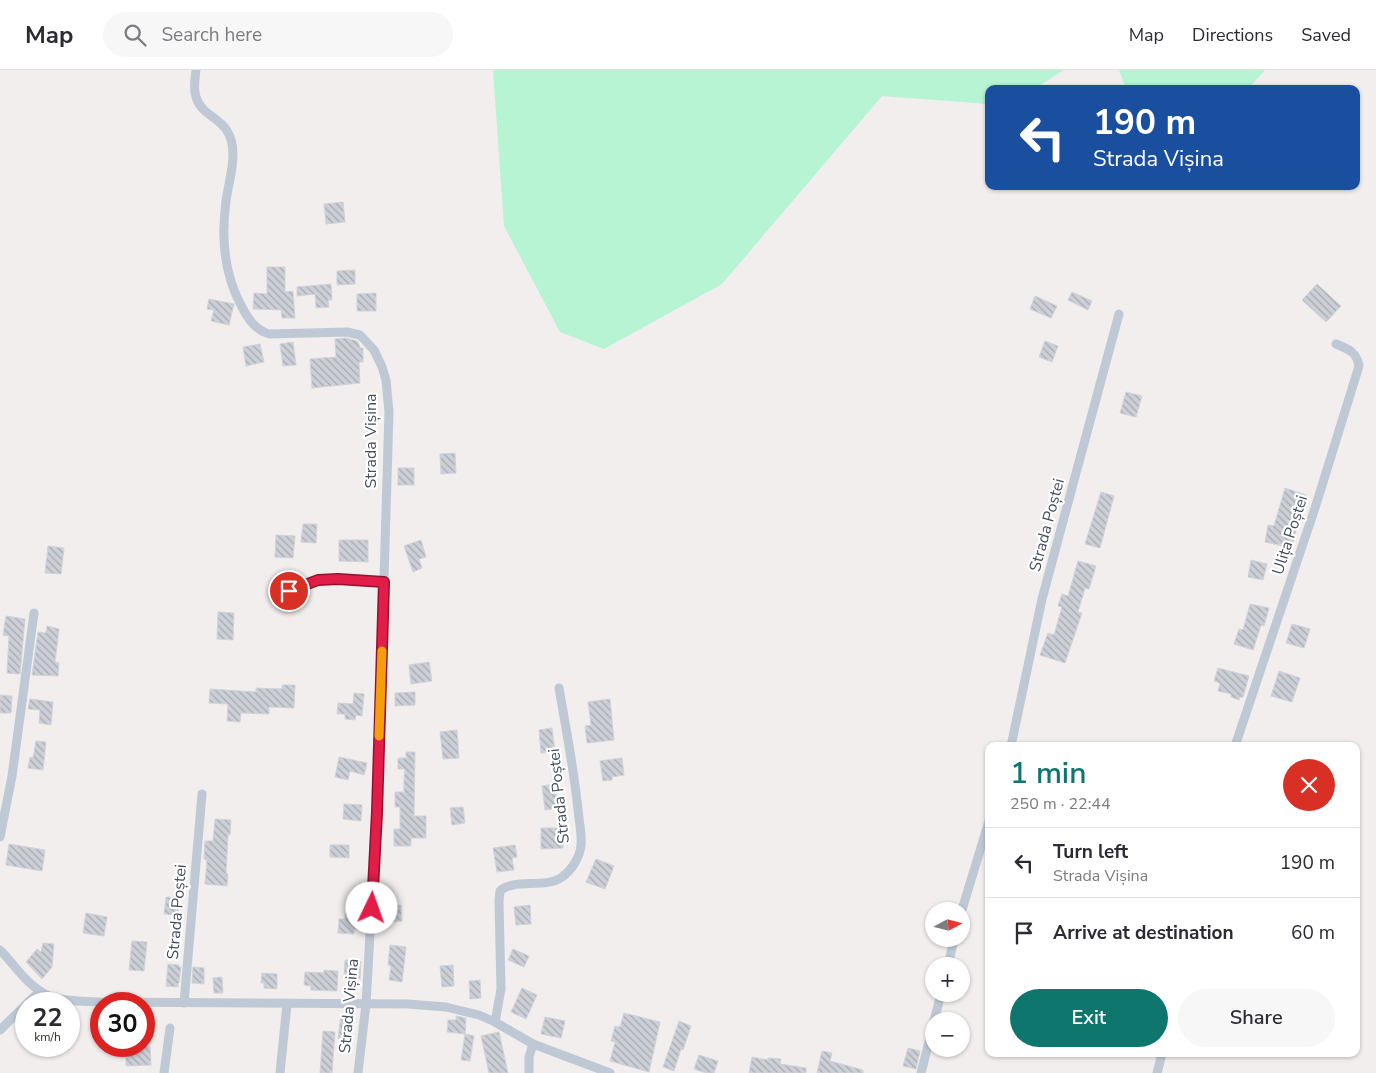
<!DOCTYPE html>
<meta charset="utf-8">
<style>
:root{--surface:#fff;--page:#f7f7f7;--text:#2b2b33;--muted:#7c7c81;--line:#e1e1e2;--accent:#0f766e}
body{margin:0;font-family:"Nunito Sans",sans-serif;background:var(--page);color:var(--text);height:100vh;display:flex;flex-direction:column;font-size:19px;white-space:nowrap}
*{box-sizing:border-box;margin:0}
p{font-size:16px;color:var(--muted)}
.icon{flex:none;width:28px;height:28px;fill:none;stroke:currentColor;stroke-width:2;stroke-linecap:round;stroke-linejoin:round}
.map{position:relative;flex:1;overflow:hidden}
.drawer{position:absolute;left:985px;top:672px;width:375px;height:315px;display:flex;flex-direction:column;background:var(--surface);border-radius:10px;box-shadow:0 1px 4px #0004}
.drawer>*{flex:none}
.top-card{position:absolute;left:985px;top:15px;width:375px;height:105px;border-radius:10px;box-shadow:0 1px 4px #0004;background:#1a4fa0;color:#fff;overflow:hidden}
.needle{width:32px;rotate:83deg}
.buttons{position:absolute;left:925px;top:832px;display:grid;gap:10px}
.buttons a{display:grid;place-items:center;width:45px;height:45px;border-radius:50%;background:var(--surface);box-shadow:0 1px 4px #0004;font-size:25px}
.speed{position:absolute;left:15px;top:922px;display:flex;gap:10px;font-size:25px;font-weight:700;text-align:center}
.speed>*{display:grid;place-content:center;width:65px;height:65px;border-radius:50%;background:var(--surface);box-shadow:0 1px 4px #0004;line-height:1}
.speed small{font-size:12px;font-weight:400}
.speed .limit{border:8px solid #d22;background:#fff;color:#111}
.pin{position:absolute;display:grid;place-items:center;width:42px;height:42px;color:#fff;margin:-21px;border:2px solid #fff;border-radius:50%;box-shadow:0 1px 5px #0007}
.me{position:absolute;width:55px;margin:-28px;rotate:3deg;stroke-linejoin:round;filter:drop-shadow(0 0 4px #0008)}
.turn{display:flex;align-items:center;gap:18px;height:105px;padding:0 25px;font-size:22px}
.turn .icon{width:65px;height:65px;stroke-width:2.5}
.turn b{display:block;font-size:35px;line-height:42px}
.round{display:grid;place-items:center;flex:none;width:52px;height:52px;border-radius:26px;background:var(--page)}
.headline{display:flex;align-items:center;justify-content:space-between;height:85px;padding:0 25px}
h1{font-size:30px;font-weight:600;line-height:38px;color:var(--accent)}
.cta{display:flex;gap:10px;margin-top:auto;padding:10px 25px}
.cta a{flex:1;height:58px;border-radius:30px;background:var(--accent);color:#fff;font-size:20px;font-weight:600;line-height:58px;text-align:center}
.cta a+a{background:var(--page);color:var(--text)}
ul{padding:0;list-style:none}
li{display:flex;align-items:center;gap:15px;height:70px;padding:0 25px;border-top:1px solid var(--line)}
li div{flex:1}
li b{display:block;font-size:19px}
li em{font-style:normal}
header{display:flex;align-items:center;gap:30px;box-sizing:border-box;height:70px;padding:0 25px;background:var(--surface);border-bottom:1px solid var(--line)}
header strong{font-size:24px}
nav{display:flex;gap:28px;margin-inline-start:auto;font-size:18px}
.search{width:350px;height:45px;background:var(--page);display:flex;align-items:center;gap:12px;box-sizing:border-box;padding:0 18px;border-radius:28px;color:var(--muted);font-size:19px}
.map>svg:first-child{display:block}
.green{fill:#b6f4d3}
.building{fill:url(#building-back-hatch);stroke:#d1d3da}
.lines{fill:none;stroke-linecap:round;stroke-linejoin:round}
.minor{stroke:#bfc9d5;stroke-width:9}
.route-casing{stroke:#92132f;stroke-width:12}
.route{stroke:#e11d48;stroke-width:9}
.slow{stroke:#f59e0b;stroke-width:9}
.labels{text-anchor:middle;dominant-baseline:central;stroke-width:4.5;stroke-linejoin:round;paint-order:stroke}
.street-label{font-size:16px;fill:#444f5d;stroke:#fff}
</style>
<header>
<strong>Map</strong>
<div class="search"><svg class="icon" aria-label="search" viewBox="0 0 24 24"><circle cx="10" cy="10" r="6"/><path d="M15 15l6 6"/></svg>Search here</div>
<nav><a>Map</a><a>Directions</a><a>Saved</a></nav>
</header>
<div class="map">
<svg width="1376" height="1003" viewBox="0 0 1376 1003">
<defs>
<pattern id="building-back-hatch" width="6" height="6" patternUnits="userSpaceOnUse" patternTransform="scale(1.25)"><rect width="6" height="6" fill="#cccfd6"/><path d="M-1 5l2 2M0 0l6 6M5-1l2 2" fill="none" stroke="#a7aab1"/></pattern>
</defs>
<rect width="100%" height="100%" fill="#f1eeed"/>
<g class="green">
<polygon points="493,0 1064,0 1034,19 989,19 989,34 882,26 722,214 604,279 560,262 504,156"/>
<polygon points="1119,0 1265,0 1248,19 1126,19"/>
</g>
<g class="building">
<polygon points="343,132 345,152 326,154 324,134"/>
<polygon points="267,197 285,197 285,222 293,221 295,248 282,248 281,240 253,239 254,223 267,224"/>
<polygon points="355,200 355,214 337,215 337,201"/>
<polygon points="331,214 332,230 328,230 329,237 316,238 315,224 297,226 297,217"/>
<polygon points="1317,214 1341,236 1326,252 1302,230"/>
<polygon points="1072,222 1092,231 1088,240 1068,230"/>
<polygon points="376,223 376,241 357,241 357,224"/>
<polygon points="1035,226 1057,236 1051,248 1030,239"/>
<polygon points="209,229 234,234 229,255 211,251 214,240 207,239"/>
<polygon points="346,268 357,271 359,274 360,278 363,278 363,292 359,292 360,313 312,318 310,289 336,287 335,269"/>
<polygon points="1045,271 1058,276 1052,292 1039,287"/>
<polygon points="293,272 296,295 283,296 280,274"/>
<polygon points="260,274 264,292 246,296 243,277"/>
<polygon points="1126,322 1142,326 1136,347 1120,343"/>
<polygon points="455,383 456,403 441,404 440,384"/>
<rect x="398" y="398" width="16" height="17"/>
<polygon points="1285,418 1306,425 1295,460 1296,460 1292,478 1265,472 1268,455 1274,456"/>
<polygon points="1101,422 1114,426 1100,478 1085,474"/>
<polygon points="303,454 317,454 316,473 301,472"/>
<polygon points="276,465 295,466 293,488 275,487"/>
<polygon points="339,470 368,470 368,492 339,491"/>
<polygon points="421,470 426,487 419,489 422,498 413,502 404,476"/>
<polygon points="48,476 64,478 61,504 45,503"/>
<polygon points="1251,490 1267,494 1263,510 1248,507"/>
<polygon points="1078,491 1096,496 1089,519 1085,518 1078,542 1082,543 1065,593 1040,585 1048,563 1054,565 1062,537 1058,536 1062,524 1068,526"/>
<polygon points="1250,534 1269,538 1264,556 1261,555 1253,580 1234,574 1239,559 1243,560"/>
<polygon points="218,542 234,543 233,570 217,569"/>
<polygon points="6,546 25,549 20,604 7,603 9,566 3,565"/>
<polygon points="1292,554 1310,559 1304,578 1286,573"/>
<polygon points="47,556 59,559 55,592 59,593 58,606 32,605 38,562 46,563"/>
<polygon points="429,592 432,611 411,614 409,595"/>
<polygon points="1218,598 1249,606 1243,627 1240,627 1239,630 1231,627 1231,624 1218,621 1220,613 1214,611"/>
<polygon points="1279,601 1300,608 1292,632 1271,626"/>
<polygon points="282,615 295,615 294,638 269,637 269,644 241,643 240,652 227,651 228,634 209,633 210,619 256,622 256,618 282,619"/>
<polygon points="415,622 415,635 395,636 395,623"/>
<polygon points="354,623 364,624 362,646 356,645 355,650 345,649 345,644 337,644 338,633 353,634"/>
<polygon points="0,625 12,626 11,643 0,643"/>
<polygon points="30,629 53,632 51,655 39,653 40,640 28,639"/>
<polygon points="610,629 614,670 587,673 585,656 591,655 588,632"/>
<polygon points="552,658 555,682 541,683 539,660"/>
<polygon points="457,660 459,688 443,689 440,662"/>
<polygon points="36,671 46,672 43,700 28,698 30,687 33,688"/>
<polygon points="406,682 415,682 414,746 426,746 426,768 411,768 411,776 394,776 394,759 400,759 400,737 395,737 395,722 404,722 404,709 405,699 398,699 398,688 406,688"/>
<polygon points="339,687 367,693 364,705 350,701 348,710 335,707"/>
<polygon points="622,688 624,705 612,707 612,710 603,711 600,691"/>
<polygon points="555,714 558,738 545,740 542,716"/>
<polygon points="344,734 362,735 361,751 343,749"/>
<polygon points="463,737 465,753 452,755 450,738"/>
<polygon points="215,749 231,750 230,765 228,765 226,804 228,804 227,816 205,814 207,790 204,789 205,771 213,771"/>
<polygon points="541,758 562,758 563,778 541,779"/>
<polygon points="9,774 45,780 42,801 6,795"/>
<polygon points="330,775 349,775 349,788 330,787"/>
<polygon points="515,775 517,787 512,788 514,800 497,802 493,778"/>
<polygon points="596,789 614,796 605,819 586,812"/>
<polygon points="166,827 179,828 178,845 164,844"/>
<polygon points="401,835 402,851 382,853 380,837"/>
<polygon points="530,835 531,854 516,855 514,837"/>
<polygon points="86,843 107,847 104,866 83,863"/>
<polygon points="345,843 361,844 361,859 354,859 354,864 338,863 339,849 345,849"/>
<polygon points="132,871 147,872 144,901 129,900"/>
<polygon points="43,873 54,874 52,897 42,909 26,892 37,879 41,882"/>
<polygon points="390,875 406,877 402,912 389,910 391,896 388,895"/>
<polygon points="513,879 529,886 524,897 508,890"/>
<polygon points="345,890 361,891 360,909 344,908"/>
<polygon points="168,894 179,895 179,897 181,897 179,913 178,913 178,917 166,916"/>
<polygon points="453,895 454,916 442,917 440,896"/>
<polygon points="193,897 204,898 204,914 192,913"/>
<polygon points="324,900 338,901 337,921 311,920 311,916 304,915 305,902 324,903"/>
<polygon points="262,903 277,904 277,919 264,918 264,913 261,913"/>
<polygon points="222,907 223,923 214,923 213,908"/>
<polygon points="480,910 481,928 470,929 469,911"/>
<polygon points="522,918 537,925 526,949 511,942"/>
<polygon points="624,943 660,952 649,1002 610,991 615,972 611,971 615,956 620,957"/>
<rect x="144" y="944" width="9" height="23"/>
<polygon points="341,944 354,946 351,971 338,969"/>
<polygon points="456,946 466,948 465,964 447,962 448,950 456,950"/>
<polygon points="545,947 565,951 561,968 541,964"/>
<polygon points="679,951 691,956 683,980 681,979 674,1001 663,997"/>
<polygon points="323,961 335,962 332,1003 320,1003"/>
<polygon points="499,962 508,1003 489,1003 481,966"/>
<polygon points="465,964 474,966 470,991 461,990"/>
<polygon points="126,976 150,976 151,995 126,996"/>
<polygon points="908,978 920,981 916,999 903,996"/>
<polygon points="822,981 832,983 830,991 863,1000 863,1003 817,1003"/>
<polygon points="699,985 718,991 714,1003 706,1003 694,999"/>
<polygon points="752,987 768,990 768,988 781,989 780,994 806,998 806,1003 749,1003"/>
</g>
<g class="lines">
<g class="minor">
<path d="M196,0C195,9 193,18 196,27C203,51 233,46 233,85C233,100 228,116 226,131C221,168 224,206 243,239C249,250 256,260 269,264L347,262L360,265L374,280L382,297L386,310L389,342L377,742L366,934L358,1003"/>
<polyline points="278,525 319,509 338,509 384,512"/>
<polyline points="1011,676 1042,529 1119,244"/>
<path d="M1235,676L1316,435L1359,296C1357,282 1348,279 1336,274"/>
<polyline points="0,767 12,706 34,543"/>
<polyline points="961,843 989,751"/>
<path d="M0,880C15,895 28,917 49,926C64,932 84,931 100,932L408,934L446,937L479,945L495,952L533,974L610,1003"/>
<polyline points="948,896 954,869"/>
<polyline points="184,933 202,724"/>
<polyline points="934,951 941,924"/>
<path d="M495,952L501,919L499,831L500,821C512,808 547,819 562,807C572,800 580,787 581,775C582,764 579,751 578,740C574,699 566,659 559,618"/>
<polyline points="0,960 40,921"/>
<polyline points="164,1003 170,958"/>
<polyline points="280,1003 287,934"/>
<polyline points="529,1003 529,987 533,974"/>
<polyline points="921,1003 934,952"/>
<polyline points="1157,1003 1162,984"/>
</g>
</g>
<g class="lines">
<defs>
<polyline id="route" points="289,521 318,510 338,509 384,512 377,742 372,838"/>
</defs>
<use href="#route" class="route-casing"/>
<use href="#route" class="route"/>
<polyline class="slow" points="379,666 382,581"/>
</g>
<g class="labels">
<g class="street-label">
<text transform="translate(371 371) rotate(-90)">Strada Vișina</text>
<text transform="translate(1047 455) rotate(-75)">Strada Poștei</text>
<text transform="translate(1290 465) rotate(-72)">Ulița Poștei</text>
<text transform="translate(559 726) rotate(-96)">Strada Poștei</text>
<text transform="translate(177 842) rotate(-85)">Strada Poștei</text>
<text transform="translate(349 936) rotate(-85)">Strada Vișina</text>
</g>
</g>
</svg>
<div class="buttons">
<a><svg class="needle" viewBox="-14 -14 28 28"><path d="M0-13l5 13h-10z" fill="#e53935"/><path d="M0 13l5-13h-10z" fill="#7c7c81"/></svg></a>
<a>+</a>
<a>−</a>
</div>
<div class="speed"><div>22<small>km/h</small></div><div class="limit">30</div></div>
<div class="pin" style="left:289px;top:521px;background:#d93025"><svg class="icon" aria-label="arrive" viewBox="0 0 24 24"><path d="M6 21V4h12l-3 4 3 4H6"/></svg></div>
<svg class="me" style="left:372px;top:838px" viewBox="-20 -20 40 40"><circle r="19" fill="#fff"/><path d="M0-13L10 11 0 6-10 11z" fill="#e11d48"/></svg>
<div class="top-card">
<div class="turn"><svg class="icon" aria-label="left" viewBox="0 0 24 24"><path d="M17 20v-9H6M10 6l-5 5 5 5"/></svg><div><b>190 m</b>Strada Vișina</div></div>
</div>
<section class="drawer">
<div class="headline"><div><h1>1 min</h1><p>250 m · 22:44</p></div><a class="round" style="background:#d93025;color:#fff"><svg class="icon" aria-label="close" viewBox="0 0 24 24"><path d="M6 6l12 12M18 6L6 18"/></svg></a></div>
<ul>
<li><svg class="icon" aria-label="left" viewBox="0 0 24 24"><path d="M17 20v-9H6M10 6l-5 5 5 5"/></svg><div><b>Turn left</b><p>Strada Vișina</p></div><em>190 m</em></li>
<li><svg class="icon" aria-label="arrive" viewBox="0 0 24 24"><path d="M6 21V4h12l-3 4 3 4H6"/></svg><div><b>Arrive at destination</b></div><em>60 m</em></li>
</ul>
<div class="cta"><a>Exit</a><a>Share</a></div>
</section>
</div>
